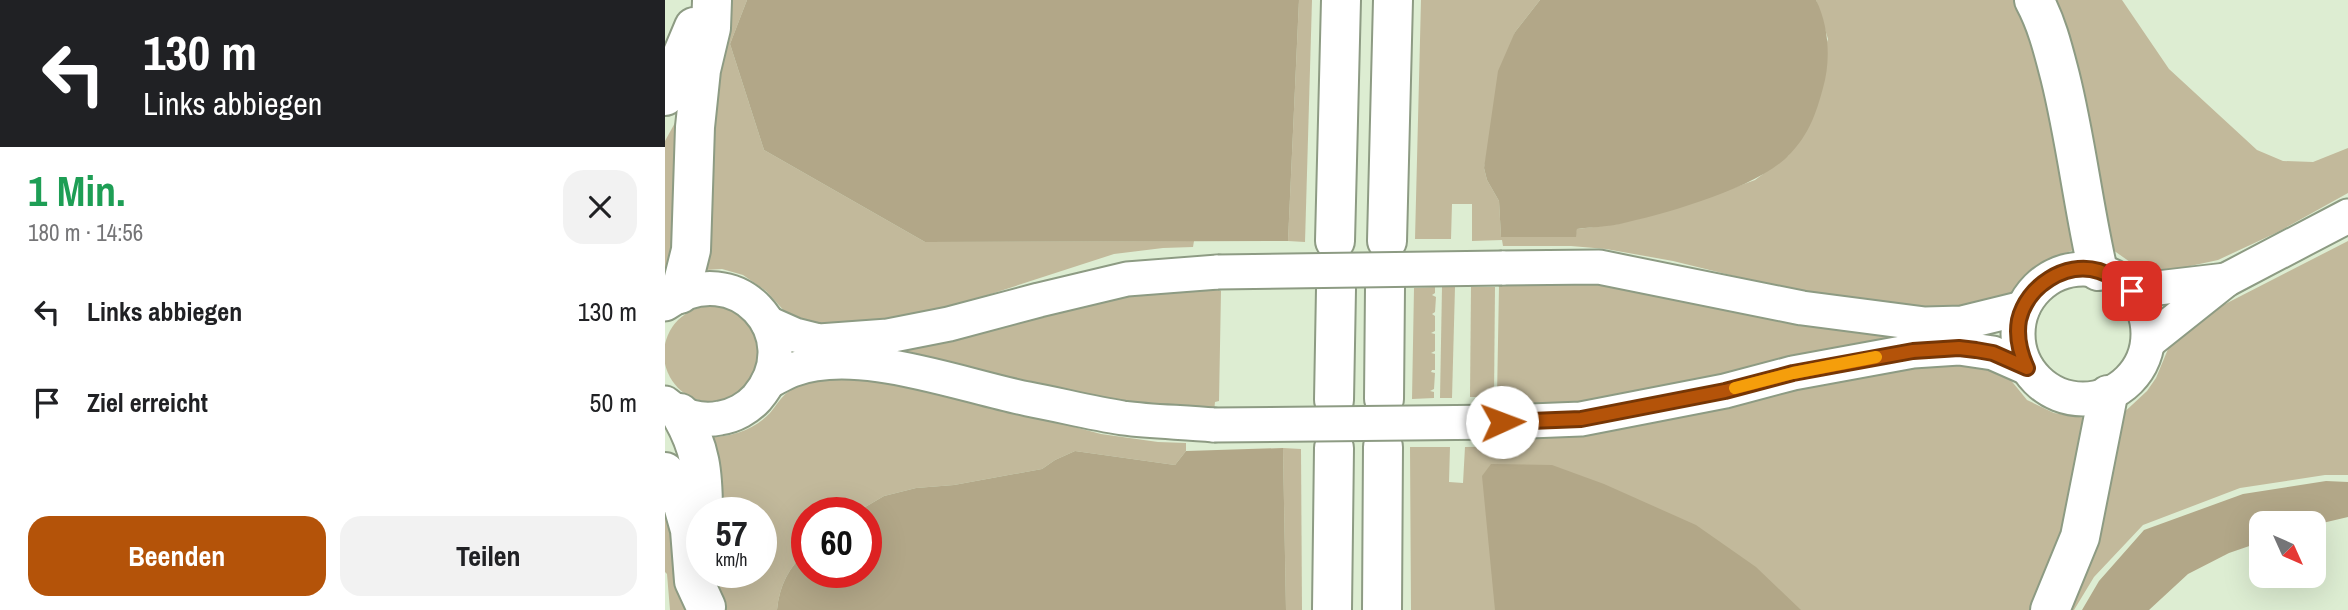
<!DOCTYPE html>
<html lang="de">
<meta charset="utf-8">
<style>
:root{--surface:#fff;--page:#f2f2f2;--text:#202124;--muted:#757577;--accent:#b45309}
body{margin:0;font-family:"Archivo Narrow",sans-serif;background:var(--page);color:var(--text);height:100vh;display:flex;flex-direction:column;font-size:26px;white-space:nowrap}
*{box-sizing:border-box;margin:0}
p{font-size:23px;color:var(--muted)}
.icon{flex:none;width:38px;height:38px;fill:none;stroke:currentColor;stroke-width:2;stroke-linecap:round;stroke-linejoin:round}
.map{position:relative;flex:1;overflow:hidden}
.drawer{display:flex;flex-direction:column;background:var(--surface);width:665px}
.drawer>*{flex:none}
.hud{background:#202124;color:#fff;overflow:hidden}
.needle{width:46px;rotate:135deg}
.tools{position:absolute;left:1584px;top:511px;display:grid;gap:14px}
.tools a{display:grid;place-items:center;width:77px;height:77px;border-radius:14px;background:var(--surface);box-shadow:0 7px 28px #0002;font-size:35px}
.speed{position:absolute;left:21px;top:497px;display:flex;gap:14px;font-size:35px;font-weight:700;text-align:center}
.speed>*{display:grid;place-content:center;width:91px;height:91px;border-radius:50%;background:var(--surface);box-shadow:0 7px 28px #0002;line-height:1}
.speed small{font-size:18px;font-weight:400}
.speed .limit{border:10px solid #d22;background:#fff;color:#111}
.pin{position:absolute;display:grid;place-items:center;width:60px;height:60px;color:#fff;margin:-30px;border-radius:14px;box-shadow:0 4px 10px #0006}
.me{position:absolute;width:77px;margin:-38px;rotate:88deg;stroke-linejoin:round;filter:drop-shadow(0 0 5px #0008)}
.turn{display:flex;align-items:center;gap:24px;height:147px;padding:0 28px;font-size:32px}
.turn .icon{width:91px;height:91px;stroke-width:2.5}
.turn b{display:block;font-size:49px;line-height:60px}
.round{display:grid;place-items:center;flex:none;width:74px;height:74px;border-radius:21px;background:var(--page)}
.head{display:flex;align-items:center;justify-content:space-between;height:119px;padding:0 28px}
h1{font-size:42px;font-weight:700;line-height:52px;color:#1e9e55}
.primary-button{display:flex;gap:14px;margin-top:auto;padding:14px 28px}
.primary-button a{flex:1;height:80px;border-radius:21px;background:var(--accent);color:#fff;font-size:28px;font-weight:700;line-height:80px;text-align:center}
.primary-button a+a{background:var(--page);color:var(--text)}
ul{padding:0;list-style:none}
li{display:flex;align-items:center;gap:21px;height:91px;padding:0 28px}
li div{flex:1}
li b{display:block;font-size:26px}
li em{font-style:normal}
main{display:flex;flex:1;min-height:0}
.map>svg:first-child{display:block}
.green{fill:#c2b99b}
.forest{fill:#b2a788}
.lines{fill:none;stroke-linecap:round;stroke-linejoin:round}
.major-casing{stroke:#8d9b83;stroke-width:37}
.highway-casing{stroke:#8d9b83;stroke-width:42}
.major{stroke:#fff;stroke-width:33}
.highway{stroke:#fff;stroke-width:38}
.major-bridge-casing{stroke:#8d9b83;stroke-width:37;stroke-linecap:butt}
.major-bridge{stroke:#fff;stroke-width:33}
.route-casing{stroke:#753606;stroke-width:18}
.route{stroke:#b45309;stroke-width:12}
.slow{stroke:#f59e0b;stroke-width:12}
</style>
<main>
<section class="drawer">
<div class="hud">
<div class="turn"><svg class="icon" aria-label="left" viewBox="0 0 24 24"><path d="M17 20v-9H6M10 6l-5 5 5 5"/></svg><div><b>130 m</b>Links abbiegen</div></div>
</div>
<div class="head"><div><h1>1 Min.</h1><p>180 m · 14:56</p></div><a class="round"><svg class="icon" aria-label="close" viewBox="0 0 24 24"><path d="M6 6l12 12M18 6L6 18"/></svg></a></div>
<ul>
<li><svg class="icon" aria-label="left" viewBox="0 0 24 24"><path d="M17 20v-9H6M10 6l-5 5 5 5"/></svg><div><b>Links abbiegen</b></div><em>130 m</em></li>
<li><svg class="icon" aria-label="arrive" viewBox="0 0 24 24"><path d="M6 21V4h12l-3 4 3 4H6"/></svg><div><b>Ziel erreicht</b></div><em>50 m</em></li>
</ul>
<div class="primary-button"><a>Beenden</a><a>Teilen</a></div>
</section>
<div class="map">
<svg width="1683" height="610" viewBox="0 0 1683 610">
<rect width="100%" height="100%" fill="#ddedd2"/>
<g class="green">
<polygon points="63,0 82,0 65,44 99,150 260,242 529,241 528,247 498,248 449,254 258,316 152,328 122,314 101,291 78,275 57,269 40,270 40,105"/>
<polygon points="634,0 647,0 640,242 623,241"/>
<polygon points="756,0 875,0 850,32 819,168 822,180 834,201 836,237 910,237 912,229 953,224 1041,198 1090,180 1124,155 1163,39 1151,0 1357,0 1381,69 1411,249 1390,257 1367,270 1347,293 1332,303 1292,314 1130,291 1008,261 941,249 906,246 838,246 837,240 807,241 807,204 787,204 786,239 750,239"/>
<polygon points="1387,0 1457,0 1504,69 1592,150 1618,161 1648,162 1683,148 1683,193 1613,232 1553,260 1493,273 1475,269 1448,250 1435,204"/>
<polygon points="17,110 19,208 0,281 0,141"/>
<polygon points="1683,241 1683,475 1660,475 1575,488 1478,525 1429,577 1409,610 1393,610 1453,418 1482,391 1491,378 1508,337 1529,320"/>
<polygon points="837,279 949,284 1264,334 938,400 875,405 837,406 837,397 832,397 834,286 837,286"/>
<polygon points="553,282 553,290 556,291 554,401 550,402 549,412 473,408 178,350 401,301"/>
<polygon points="770,287 770,293 767,295 771,297 770,312 767,314 770,316 770,331 766,333 770,334 770,351 766,353 770,354 770,370 767,370 766,372 770,373 769,389 765,391 769,392 769,398 747,399 749,288"/>
<polygon points="777,287 790,287 787,398 775,398"/>
<polygon points="806,287 830,287 829,397 805,397"/>
<circle cx="47" cy="354" r="48"/>
<polygon points="1289,359 1340,373 1362,400 1389,413 1420,418 1418,420 1414,491 1374,610 746,610 745,447 785,447 784,482 798,483 800,447 863,446 863,438 918,435 991,422 1067,403 1131,384"/>
<path d="M159,376L259,383L375,418L436,434L493,442L521,443V451L510,465L410,451L390,460L377,469L289,485L251,488L219,496L190,513H142V551C124,567 114,586 112,610H52L50,572H96V513H47L44,437C66,437 89,430 105,413C111,406 116,397 123,392C134,383 146,380 159,376Z"/>
<polygon points="618,448 636,449 637,610 621,610"/>
<polygon points="0,494 22,610 5,610 2,574 0,572"/>
</g>
<g class="forest">
<polygon points="82,0 634,0 623,241 260,242 99,150 65,44"/>
<path d="M875,0H1151C1164,26 1166,61 1158,88C1151,114 1144,134 1125,154C1094,188 1000,214 955,224C941,227 926,227 912,229L911,237H836L834,201L822,180L819,168L833,71L850,32Z"/>
<path d="M618,448L621,610H112C114,586 124,567 142,551V572H201V513H190L219,496L251,488L289,485L377,469L390,460L410,451L510,465L521,451Z"/>
<polygon points="826,464 887,465 939,484 1031,525 1091,567 1136,610 830,610 817,476"/>
<polygon points="1661,481 1683,482 1683,517 1649,525 1596,523 1596,542 1564,553 1523,574 1484,610 1417,610 1434,581 1479,530 1578,494"/>
</g>
<g class="lines">
<defs>
<g id="major">
<polyline points="837,268 934,267 1137,308 1260,324 1297,323 1358,308"/>
<circle cx="1418" cy="334" r="65"/>
<polyline points="1467,291 1561,280"/>
<path d="M0,304C71,254 145,336 92,398C83,408 69,416 55,418C36,422 15,416 0,403"/>
<polyline points="103,323 130,335 154,341 223,336 284,324 374,300 462,279 553,272"/>
<polyline points="1483,342 1561,280 1683,216"/>
<path d="M103,382C111,378 119,373 127,370C193,345 297,386 363,399C395,405 426,413 458,418C488,422 519,422 549,425"/>
<polyline points="837,422 916,419 1060,391 1128,373 1248,351 1294,348 1328,353 1362,368"/>
</g>
<g id="highway">
<path d="M1369,0C1382,24 1388,49 1395,76C1411,140 1418,206 1433,271"/>
<polyline points="0,96 29,27"/>
<polyline points="670,241 676,0"/>
<polyline points="722,241 728,0"/>
<polyline points="15,294 26,250 30,127 36,70 46,28 47,1"/>
<polyline points="719,399 720,288"/>
<polyline points="669,400 671,289"/>
<path d="M15,413C36,448 38,473 38,513"/>
<polyline points="0,472 18,505 25,530 29,581 41,607"/>
<polyline points="667,610 669,448"/>
<polyline points="717,610 718,447"/>
<polyline points="1385,610 1415,537 1443,395"/>
</g>
</defs>
<use href="#major" class="major-casing"/>
<use href="#highway" class="highway-casing"/>
<use href="#major" class="major"/>
<use href="#highway" class="highway"/>
<defs>
<g id="major-bridge">
<polyline points="553,272 837,268"/>
<polyline points="549,425 837,422"/>
</g>
</defs>
<use href="#major-bridge" class="major-bridge-casing"/>
<use href="#major-bridge" class="major-bridge"/>
</g>
<g class="lines">
<defs>
<path id="route" d="M837,422L916,419L1060,391L1128,373L1248,351L1294,348L1311,350L1328,353L1362,368C1355,353 1351,337 1354,320C1362,286 1400,261 1434,271C1447,275 1457,283 1467,291"/>
</defs>
<use href="#route" class="route-casing"/>
<use href="#route" class="route"/>
<polyline class="slow" points="1070,388 1128,373 1211,357"/>
</g>
</svg>
<div class="tools">
<a><svg class="needle" viewBox="-14 -14 28 28"><path d="M0-13l5 13h-10z" fill="#e53935"/><path d="M0 13l5-13h-10z" fill="#757577"/></svg></a>
</div>
<div class="speed"><div>57<small>km/h</small></div><div class="limit">60</div></div>
<div class="pin" style="left:1467px;top:291px;background:#d93025"><svg class="icon" aria-label="arrive" viewBox="0 0 24 24"><path d="M6 21V4h12l-3 4 3 4H6"/></svg></div>
<svg class="me" style="left:837px;top:422px" viewBox="-20 -20 40 40"><circle r="19" fill="#fff"/><path d="M0-13L10 11 0 6-10 11z" fill="#b45309"/></svg>
</div>
</main>
